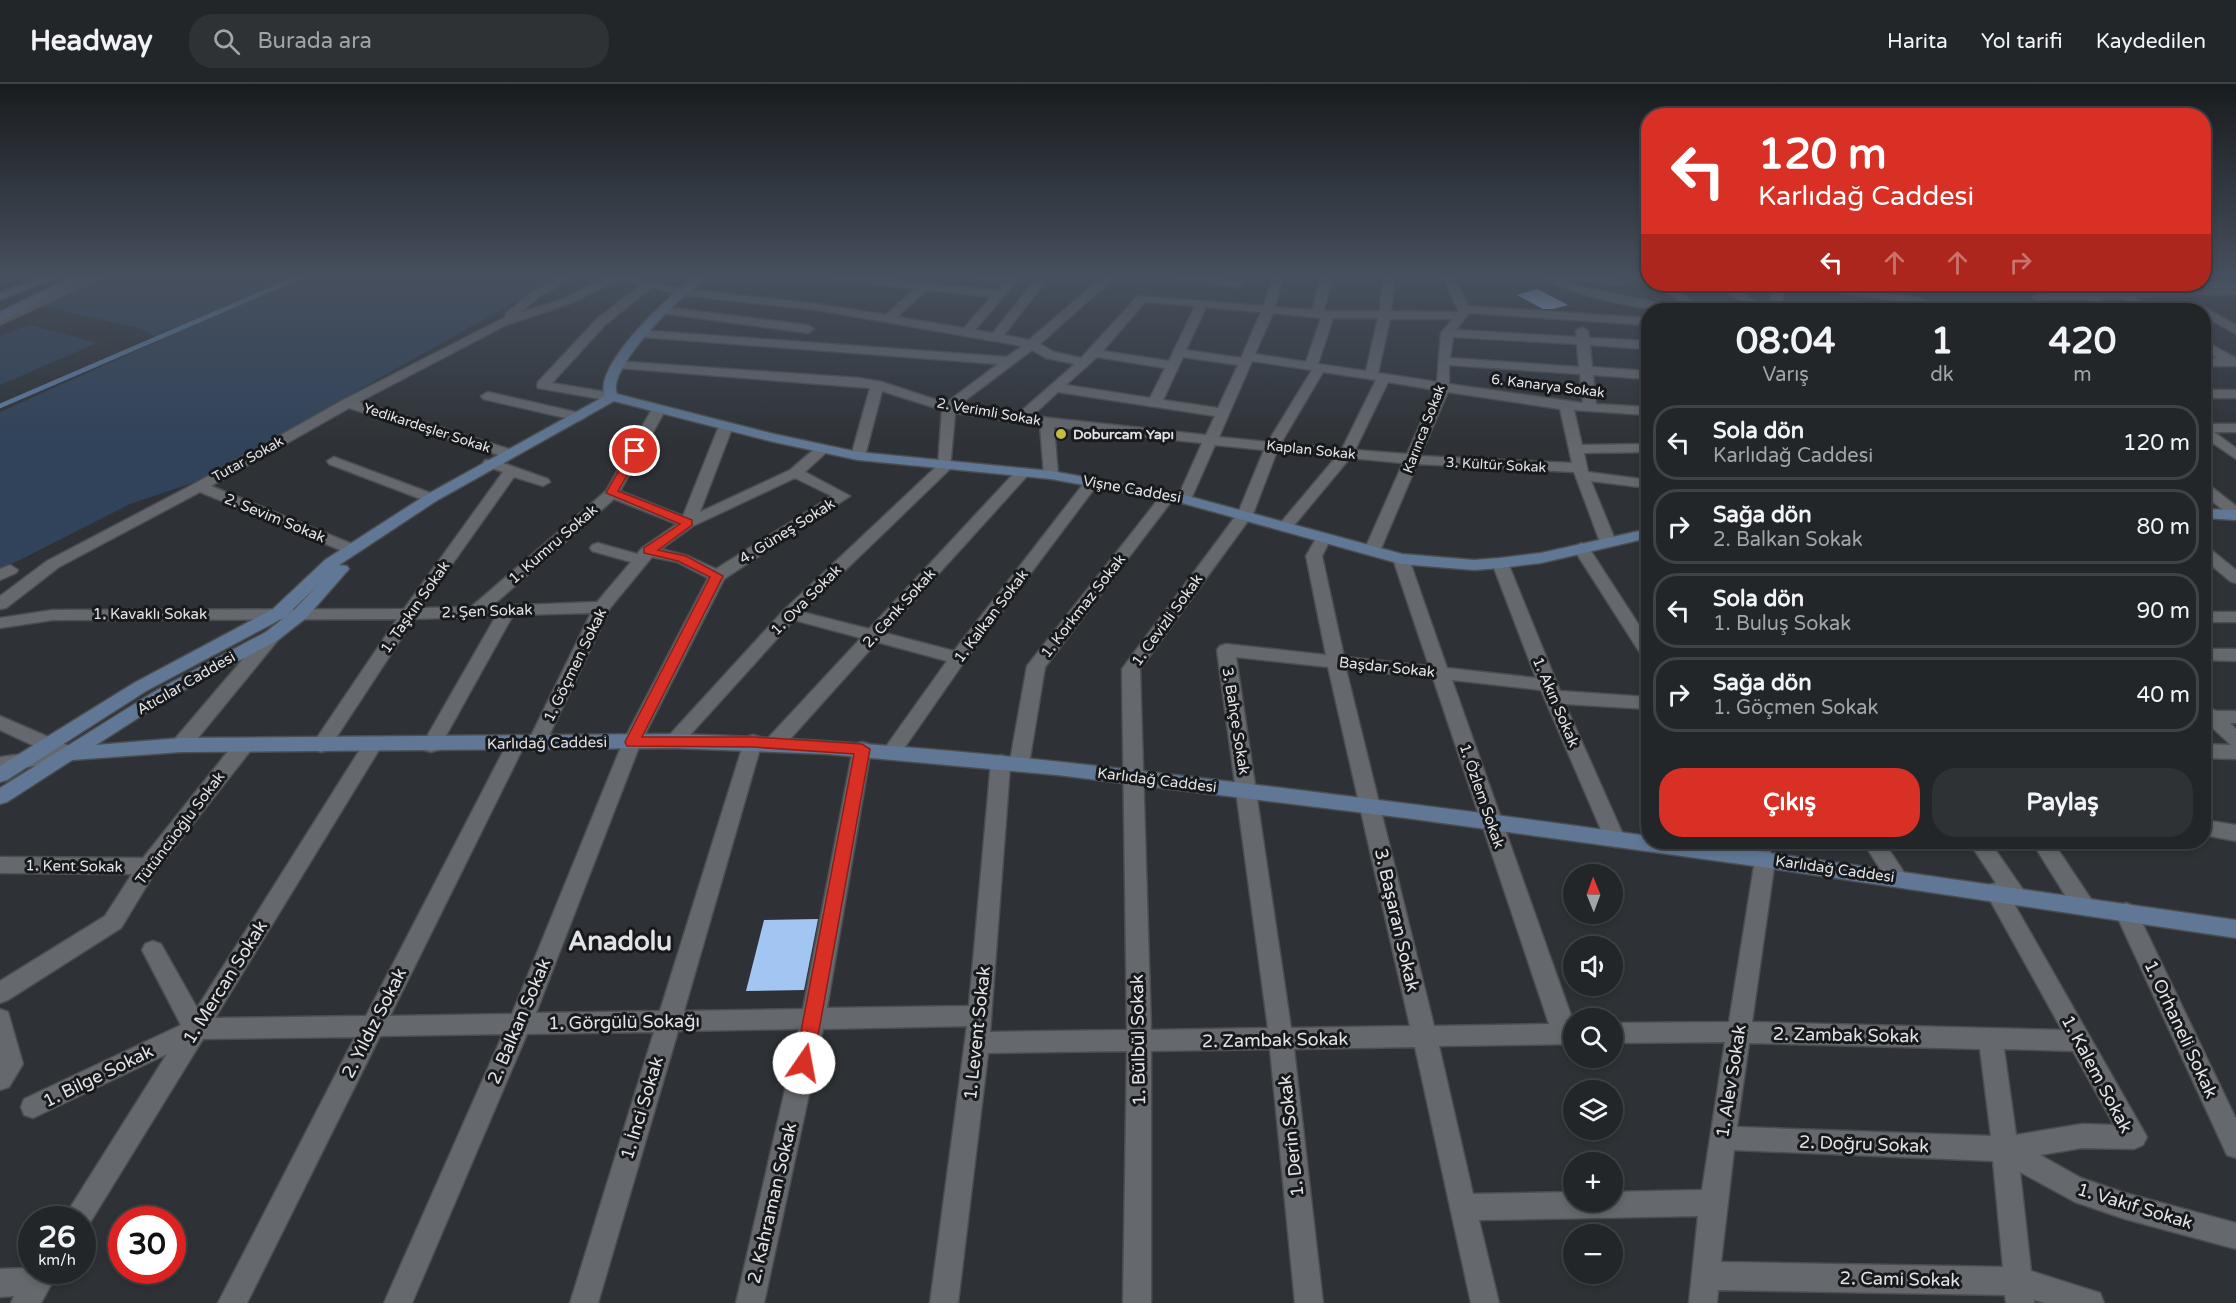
<!DOCTYPE html>
<html lang="tr">
<meta charset="utf-8">
<style>
:root{--surface:#222628;--page:#2e3234;--text:#f1f3f6;--muted:#a2a5a8;--line:#3f4345;--accent:#d93025}
body{margin:0;font-family:"Varela Round",sans-serif;background:var(--page);color:var(--text);height:100vh;display:flex;flex-direction:column;font-size:22px;white-space:nowrap}
*{box-sizing:border-box;margin:0}
p{font-size:20px;color:var(--muted)}
.icon{flex:none;width:33px;height:33px;fill:none;stroke:currentColor;stroke-width:2;stroke-linecap:round;stroke-linejoin:round}
.map{position:relative;flex:1;overflow:hidden}
.details{position:absolute;left:1641px;top:219px;width:570px;height:546px;display:flex;flex-direction:column;background:var(--surface);border-radius:24px;box-shadow:0 3px 9px #0003,0 0 0 2px var(--line)}
.details>*{flex:none}
.hud{position:absolute;left:1641px;top:24px;width:570px;height:183px;border-radius:24px;box-shadow:0 3px 9px #0003,0 0 0 2px var(--line);background:#d93025;color:#fff;overflow:hidden}
.needle{width:39px;rotate:359deg}
.buttons{position:absolute;left:1563px;top:780px;display:grid;gap:12px}
.buttons a{display:grid;place-items:center;width:60px;height:60px;border-radius:50%;background:var(--surface);box-shadow:0 3px 9px #0003,0 0 0 2px var(--line);font-size:30px}
.speed{position:absolute;left:18px;top:1122px;display:flex;gap:12px;font-size:30px;font-weight:700;text-align:center}
.speed>*{display:grid;place-content:center;width:78px;height:78px;border-radius:50%;background:var(--surface);box-shadow:0 3px 9px #0003,0 0 0 2px var(--line);line-height:1}
.speed small{font-size:15px;font-weight:400}
.speed .limit{border:9px solid #d22;background:#fff;color:#111}
.pin{position:absolute;display:grid;place-items:center;width:51px;height:51px;color:#fff;margin:-26px;border:3px solid #fff;border-radius:50%;box-shadow:0 2px 6px #0007}
.me{position:absolute;width:66px;margin:-33px;rotate:12deg;stroke-linejoin:round;filter:drop-shadow(0 0 4px #0008)}
.turn{display:flex;align-items:center;gap:21px;height:126px;padding:0 18px;font-size:27px}
.turn .icon{width:78px;height:78px;stroke-width:2.5}
.turn b{display:block;font-size:42px;line-height:51px}
.lanes{display:flex;align-items:center;height:57px;padding:0 18px;background:#0003;justify-content:center;gap:30px;direction:ltr}
.lanes .off{opacity:.35}
.eta{display:flex;justify-content:space-evenly;align-items:center;height:102px;text-align:center}
.eta b{font-size:36px;font-weight:700;line-height:42px}
.button{display:flex;gap:12px;margin-top:auto;padding:12px 18px}
.button a{flex:1;height:69px;border-radius:24px;background:var(--accent);color:#fff;font-size:24px;font-weight:700;line-height:69px;text-align:center}
.button a+a{background:var(--page);color:var(--text)}
ul{padding:0;list-style:none}
li{display:flex;align-items:center;gap:18px;height:75px;margin:0 12px 9px;padding:0 6px;border:3px solid var(--line);border-radius:24px}
li div{flex:1}
li b{display:block;font-size:22px}
li em{font-style:normal}
header{display:flex;align-items:center;gap:36px;box-sizing:border-box;height:84px;padding:0 30px;background:var(--surface);border-bottom:2px solid var(--line)}
header strong{font-size:28px}
nav{display:flex;gap:33px;margin-inline-start:auto;font-size:21px}
.search{width:420px;height:54px;background:var(--page);display:flex;align-items:center;gap:15px;box-sizing:border-box;padding:0 21px;border-radius:24px;color:var(--muted);font-size:22px}
.map>svg:first-child{display:block}
.green{fill:#31435a}
.lines{fill:none;stroke-linecap:round;stroke-linejoin:round}
.stream{stroke:#6080a9;stroke-width:4.5}
.building{fill:#a3c5f1}
.street-casing{stroke:#4b4e51;stroke-width:3}
.secondary-casing{stroke:#4b4e51;stroke-width:3}
.street{fill:#65686d;fill-rule:evenodd}
.secondary{fill:#607896;fill-rule:evenodd}
.route{fill:#d93025;stroke:#8d1f18;stroke-width:1.5}
.poi-dot{fill:#c5bc3d;stroke:#18191b;stroke-width:2}
.labels{text-anchor:middle;dominant-baseline:central;stroke-width:6;stroke-linejoin:round;paint-order:stroke}
.far-street-label{font-size:14px;fill:#e1e3e6;stroke:#18191b}
.far-poi-label{font-size:14px;font-weight:bold;fill:#e1e3e6;stroke:#18191b;text-anchor:start}
.street-label{font-size:15px;fill:#e1e3e6;stroke:#18191b}
.near-street-label{font-size:18px;fill:#e1e3e6;stroke:#18191b}
.near-district-label{font-size:26px;font-weight:bold;fill:#e1e3e6;stroke:#18191b}
</style>
<header>
<strong>Headway</strong>
<div class="search"><svg class="icon" aria-label="search" viewBox="0 0 24 24"><circle cx="10" cy="10" r="6"/><path d="M15 15l6 6"/></svg>Burada ara</div>
<nav><a>Harita</a><a>Yol tarifi</a><a>Kaydedilen</a></nav>
</header>
<div class="map">
<svg width="2236" height="1219" viewBox="0 0 2236 1219">
<rect width="100%" height="100%" fill="#2e3236"/>
<g class="green">
<polygon points="94,191 563,191 195,398 130,420 0,486 0,328 161,256 142,245 35,220"/>
<polygon points="1817,200 1893,200 1904,209 1902,211 1895,212"/>
<polygon points="30,241 97,259 0,301 0,252"/>
</g>
<g class="lines">
<polyline class="stream" points="0,322 304,191"/>
</g>
<g class="building">
<polygon points="1537,205 1568,221 1553,225 1543,225 1517,211"/>
<polygon points="818,835 804,906 746,907 764,836"/>
</g>
<g class="lines">
<defs>
<g id="street">
<polygon points="94,191 109,191 0,241 0,233"/>
<path d="M562,191H576L539,213L521,228L561,216L609,191H624L682,205L817,220L886,231L915,205L829,194L824,191H861L997,207L1004,198L969,194L964,191H1022L975,246L993,249L1034,197L1038,196L1044,199L1004,251L1029,256L1105,191H1117L1040,260L1054,268L1081,274L1138,212L1264,222L1273,191H1284L1275,223L1312,226L1322,191H1333L1324,227H1380L1383,191H1395L1391,227L1458,228V225L1442,191H1453L1468,222L1648,234V241L1469,229L1456,246L1577,253L1576,247L1582,243L1588,247L1589,254L1648,257V265L1590,261L1592,283L1648,287V295L1593,291L1596,320L1648,323V331L1574,326L1582,361L1648,360V368L1584,369L1588,388L1648,396V404L1591,397L1616,458L1613,461H1603L1600,458L1574,388L1417,380L1380,467L1378,470H1366L1364,467L1403,379L1350,374L1291,445L1286,447L1278,442L1336,373L1277,367L1253,430L1140,585L1151,946L1268,944L1217,566L1220,562L1226,560L1326,571L1306,472L1318,451L1323,449L1331,454L1322,472L1344,573L1429,582L1393,475L1401,470L1409,475L1447,584L1536,594L1492,479L1500,474L1508,479L1560,607L1648,613V625L1565,620L1625,755L1622,760L1615,763L1608,760L1605,755L1541,606L1452,596L1574,940V960L1439,962L1473,1110L1574,1108V1118H1612V1108L1702,1106L1725,958L1612,959V939L1729,938L1755,776L1745,758H1765L1775,776L1752,938L2062,946L1985,807L1988,801L1996,799L1969,758H1990L2026,810L2023,816L2013,818L2147,1053L2143,1061L2134,1065L2082,1064L2040,1071L2081,1094L2125,1109L2236,1139V1165L2125,1135L2075,1118L2020,1088L2031,1187L2100,1209L2104,1219H2045L2034,1216V1219H2006L2005,1211L1718,1206L1717,1219H1689L1698,1132L1479,1136L1499,1219H1471L1415,963L1294,965L1323,1219H1295L1270,965L1151,967V1219H1123L1127,967L988,969L958,1219H930L967,942L823,945L764,1219H736L799,945L678,947L598,1219H570L654,948L527,950L412,1219H384L503,950L380,952L247,1219H218L355,953L203,955L86,1145L82,1147V1136H64L68,1127L167,970L33,1034L24,1031L21,1023L24,1015L181,941L142,866L145,860L153,857L161,860L197,924L366,656L373,654L380,656L382,661L215,934L366,932L507,660L509,655L516,653L523,655L525,660L390,932L512,930L623,658L708,494L677,478L652,473L610,524L545,660L543,665L536,667L529,665L527,660L591,529L513,531L438,666L431,668L424,666L422,661L496,532L414,535L328,666L321,668L314,666L312,661L397,535L53,536L0,544V534L53,526L404,525L503,388L485,382L483,379L485,376H495L548,395L550,398L543,402L514,393L421,524L471,523L606,407L652,325L659,321L666,325L620,407L683,432L719,342L726,338L733,342L700,428L790,386L818,362L823,361L830,365L805,388L850,412L724,495L641,658L536,929L660,927L744,658L746,653L753,651L760,653L762,658L684,927L803,925L853,665L855,660L862,658L869,660L871,665L827,924L969,922L991,678L994,673L1001,671L1008,673L1010,677L1027,582L1164,408L1169,407L1176,411L1174,414L1045,583L1029,680L1026,685L1019,687L1012,685L1010,682L990,948L1127,946L1122,585L1238,429L1264,366L1215,361L1191,415L1184,419L1177,415L1202,359L1054,343L1058,391L1051,395L1044,391L1040,341L955,329L950,385L802,528L869,545L1018,385H1028L1030,388L1028,391L885,549L954,567L1088,394H1098L1100,397L964,578L898,673L891,675L884,673L882,668L947,577L877,558L782,664L775,666L768,664L766,659L768,654L861,554L794,536L680,662L673,664L666,662L664,657L784,526L938,381L942,326L882,307L865,372L858,376L851,372L870,304L619,284L613,280L615,277L859,294L882,298L946,319L998,280L642,253L636,249L638,246L1007,273L1022,262L817,226L681,211L652,203L605,241L552,299L617,310L619,313L617,316L612,317L538,304L537,301L538,298L597,235L641,201L616,197L569,220L506,241L359,318L512,366L514,369L512,372H502L349,324L211,402L357,462L359,465L357,468H345L200,408L59,483L6,524L0,525V512L47,477L194,400L343,316L506,233V229L531,209ZM927,206L991,213L964,244L897,233ZM1145,218L1195,222L1169,277L1103,267ZM1206,223L1261,228L1241,274L1186,266ZM1273,229L1321,234L1306,278L1255,270ZM1333,234H1378L1366,287L1318,280ZM1390,235H1453L1441,249L1437,298L1378,289ZM1453,253L1577,260L1579,283L1450,274ZM1032,266L1046,274L1075,280L1018,330L959,321ZM1097,273L1165,284L1150,314L1066,301ZM1183,273L1238,281L1218,324L1163,316ZM1252,277L1312,286L1268,358L1219,353ZM1449,281L1580,290L1583,319L1449,300ZM1323,288L1376,296L1342,365L1281,359ZM1388,298L1435,306L1407,370L1355,366ZM1058,308L1215,332L1206,351L1032,332ZM1448,308L1560,325L1572,379L1420,372ZM795,394L832,412L716,485L688,472L661,465L693,442ZM614,415L677,440L642,464L637,470L598,459L592,461L590,464L592,467L631,478L597,518L492,522ZM1236,573L1328,583L1410,942L1291,944ZM1346,585L1433,594L1549,940L1434,942ZM1749,959L1980,965L1991,1052L1737,1043ZM2004,965L2073,967L2114,1041L2082,1040L2016,1051ZM1734,1066L1993,1077L2003,1183L1721,1178Z"/>
<polygon points="1165,191 1198,191 1237,197 1243,200 1237,203 1170,194"/>
<path d="M1540,191H1589L1624,197V201L1620,202L1562,194L1582,203L1672,222L1678,226C1650,229 1561,209 1540,191Z"/>
<polygon points="1654,200 1667,200 1706,226 1693,226"/>
<polygon points="1712,200 1725,200 1769,225 1774,200 1786,200 1780,226 1756,226"/>
<polygon points="1796,200 1822,200 1920,214 1926,217 1920,220 1802,203"/>
<polygon points="2236,204 2236,210 2136,213 2154,226 2142,226 2120,214 2100,215 2116,226 2103,226 2085,215 2038,216 2032,213 2038,210"/>
<polygon points="1821,221 1840,222 1846,226 1817,226 1815,224"/>
<polygon points="664,223 808,241 814,245 808,249 660,229 660,225"/>
<polygon points="2204,223 2236,241 2236,250 2204,232 2204,226 2198,226"/>
<polygon points="2204,257 2236,274 2236,282 2204,282 2204,274 2217,274 2204,266"/>
<rect x="2204" y="306" width="32" height="8"/>
<polygon points="488,308 584,330 586,333 579,337 483,315 481,312"/>
<polygon points="2204,340 2236,340 2236,348 2214,348 2236,364 2236,375 2204,353"/>
<polygon points="334,373 436,411 438,414 436,417 426,417 329,380 327,377"/>
<polygon points="2204,400 2209,401 2236,422 2236,434 2231,432 2204,411"/>
<polygon points="1581,459 1587,461 1648,555 1648,573 1642,572 1573,464"/>
<polygon points="2204,463 2210,465 2236,486 2236,499 2230,497 2204,475"/>
<polygon points="10,481 18,486 16,489 0,496 0,485"/>
<rect x="2204" y="528" width="32" height="10"/>
<polygon points="272,547 278,548 281,552 278,556 188,666 181,668 174,666 172,661 174,656 266,548"/>
<polygon points="2204,565 2236,565 2236,577 2204,576"/>
<polygon points="2204,620 2216,627 2236,627 2236,639 2230,639 2236,645 2236,675 2204,674 2204,660 2231,661 2204,636"/>
<polygon points="0,632 76,665 78,670 76,675 69,677 0,687 0,673 45,667 0,646"/>
<polygon points="244,654 251,656 253,661 251,666 155,788 121,844 8,916 0,919 0,897 105,832 132,790 0,789 0,773 143,774 237,656"/>
<polygon points="2204,736 2236,741 2236,757 2204,751"/>
<polygon points="1863,758 1884,758 1907,793 1903,799 1896,801 1889,799"/>
<polygon points="2032,758 2053,758 2091,815 2094,821 2091,827 2083,830 2075,827"/>
<polygon points="2126,819 2134,822 2137,828 2236,1035 2236,1074 2227,1071 2115,828 2118,822"/>
<polygon points="0,925 8,928 23,980 9,1003 0,1006"/>
<polygon points="32,1182 32,1186 59,1186 41,1219 11,1219 14,1212 0,1213 0,1185 30,1184"/>
</g>
<g id="secondary">
<polygon points="46,191 62,191 0,216 0,209"/>
<polygon points="75,191 90,191 0,237 0,228"/>
<path d="M697,191H710C703,199 693,204 685,211C667,227 607,287 617,310L774,350L858,368L1051,387L1184,411L1402,470L1474,476L1500,474L1541,469L1648,445V454L1541,479L1500,484L1474,486L1401,480L1182,419L1051,395L858,376L774,358L614,317L436,417L339,481L347,482L349,485L306,534L278,556L169,614L96,661L181,654L673,650C861,655 1046,675 1233,698C1371,715 1510,732 1648,752V758H1692L2236,836V854L1762,783L1406,734L1057,691L827,670L673,664L181,668L72,676L7,718L0,720V704L157,606L266,548L294,526L318,501L285,533L146,607L7,696L0,698V682L134,599L273,525L325,476L426,411L605,312C592,281 673,208 697,191Z"/>
<polygon points="2204,197 2236,198 2236,204 2077,203 2071,200 2204,200"/>
<polygon points="2204,425 2236,426 2236,436 2204,434"/>
</g>
</defs>
<use href="#street" class="street-casing"/>
<use href="#secondary" class="secondary-casing"/>
<use href="#street" class="street"/>
<use href="#secondary" class="secondary"/>
</g>
<linearGradient id="sky" x2="0" y2="1"><stop stop-color="#191c1e"/><stop offset="0.53" stop-color="#464f5d"/><stop offset="1" stop-color="#464f5d" stop-opacity="0"/></linearGradient>
<rect width="2236" height="362" fill="url(#sky)"/>
<polygon class="route" points="635,364 641,367 618,407 692,436 692,441 658,466 686,472 723,492 642,653 753,653 862,660 870,665 813,979 810,985 804,987 797,985 795,979 854,670 753,663 627,662 625,658 710,493 678,477 644,469 644,464 680,440 606,409 630,367"/>
<circle class="poi-dot" cx="1061" cy="350" r="6"/>
<g class="labels">
<g class="far-street-label">
<text transform="translate(1548 302) rotate(7)">6. Kanarya Sokak</text>
<text transform="translate(989 328) rotate(10)">2. Verimli Sokak</text>
<text transform="translate(427 344) rotate(18)">Yedikardeşler Sokak</text>
<text transform="translate(1424 345) rotate(-69)">Karınca Sokak</text>
<text transform="translate(1311 366) rotate(6)">Kaplan Sokak</text>
<text transform="translate(248 375) rotate(-29)">Tutar Sokak</text>
<text transform="translate(1496 381) rotate(3)">3. Kültür Sokak</text>
</g>
<g class="far-poi-label">
<text x="1073" y="350">Doburcam Yapı</text>
</g>
<g class="street-label">
<text transform="translate(1132 405) rotate(10)">Vişne Caddesi</text>
<text transform="translate(275 434) rotate(22)">2. Sevim Sokak</text>
<text transform="translate(787 447) rotate(-32)">4. Güneş Sokak</text>
<text transform="translate(553 460) rotate(-41)">1. Kumru Sokak</text>
<text transform="translate(806 516) rotate(-45)">1. Ova Sokak</text>
<text transform="translate(1083 522) rotate(-52)">1. Korkmaz Sokak</text>
<text transform="translate(415 523) rotate(-55)">1. Taşkın Sokak</text>
<text transform="translate(899 524) rotate(-48)">2. Cenk Sokak</text>
<text transform="translate(487 527) rotate(-2)">2. Şen Sokak</text>
<text x="150" y="530">1. Kavaklı Sokak</text>
<text transform="translate(991 532) rotate(-53)">1. Kalkan Sokak</text>
<text transform="translate(1167 536) rotate(-54)">1. Cevizli Sokak</text>
<text transform="translate(575 581) rotate(-64)">1. Göçmen Sokak</text>
<text transform="translate(1387 583) rotate(6)">Başdar Sokak</text>
<text transform="translate(186 599) rotate(-30)">Atıcılar Caddesi</text>
<text transform="translate(1556 618) rotate(67)">1. Akın Sokak</text>
<text transform="translate(1236 637) rotate(81)">3. Bahçe Sokak</text>
<text transform="translate(547 659) rotate(-1)">Karlıdağ Caddesi</text>
<text transform="translate(1157 696) rotate(7)">Karlıdağ Caddesi</text>
<text transform="translate(1482 712) rotate(71)">1. Özlem Sokak</text>
<text transform="translate(180 744) rotate(-53)">Tütüncüoğlu Sokak</text>
<text transform="translate(74 782) rotate(1)">1. Kent Sokak</text>
<text transform="translate(1835 785) rotate(8)">Karlıdağ Caddesi</text>
</g>
<g class="near-street-label">
<text transform="translate(1397 836) rotate(77)">3. Başaran Sokak</text>
<text transform="translate(225 898) rotate(-58)">1. Mercan Sokak</text>
<text transform="translate(519 937) rotate(-67)">2. Balkan Sokak</text>
<text transform="translate(624 938) rotate(-1)">1. Görgülü Sokağı</text>
<text transform="translate(374 939) rotate(-63)">2. Yıldız Sokak</text>
<text transform="translate(2181 945) rotate(65)">1. Orhaneli Sokak</text>
<text transform="translate(977 949) rotate(-84)">1. Levent Sokak</text>
<text transform="translate(1846 951) rotate(1)">2. Zambak Sokak</text>
<text transform="translate(1138 956) rotate(-91)">1. Bülbül Sokak</text>
<text transform="translate(1275 956) rotate(-1)">2. Zambak Sokak</text>
<text transform="translate(2097 990) rotate(62)">1. Kalem Sokak</text>
<text transform="translate(98 992) rotate(-26)">1. Bilge Sokak</text>
<text transform="translate(1731 997) rotate(-81)">1. Alev Sokak</text>
<text transform="translate(642 1024) rotate(-73)">1. İnci Sokak</text>
<text transform="translate(1291 1052) rotate(-96)">1. Derin Sokak</text>
<text transform="translate(1864 1060) rotate(2)">2. Doğru Sokak</text>
<text transform="translate(772 1119) rotate(-77)">2. Kahraman Sokak</text>
<text transform="translate(2135 1122) rotate(17)">1. Vakıf Sokak</text>
<text transform="translate(1900 1195) rotate(1)">2. Cami Sokak</text>
</g>
<g class="near-district-label">
<text x="620" y="857">Anadolu</text>
</g>
</g>
</svg>
<div class="buttons">
<a><svg class="needle" viewBox="-14 -14 28 28"><path d="M0-13l5 13h-10z" fill="#e53935"/><path d="M0 13l5-13h-10z" fill="#a2a5a8"/></svg></a>
<a><svg class="icon" aria-label="sound" viewBox="0 0 24 24"><path d="M4 9h4l5-4v14l-5-4H4zM17 9q2 3 0 6"/></svg></a>
<a><svg class="icon" aria-label="search" viewBox="0 0 24 24"><circle cx="10" cy="10" r="6"/><path d="M15 15l6 6"/></svg></a>
<a><svg class="icon" aria-label="layers" viewBox="0 0 24 24"><path d="M12 4l9 5-9 5-9-5zM3 14l9 5 9-5"/></svg></a>
<a>+</a>
<a>−</a>
</div>
<div class="speed"><div>26<small>km/h</small></div><div class="limit">30</div></div>
<div class="pin" style="left:635px;top:367px;background:#d93025"><svg class="icon" aria-label="arrive" viewBox="0 0 24 24"><path d="M6 21V4h12l-3 4 3 4H6"/></svg></div>
<svg class="me" style="left:804px;top:979px" viewBox="-20 -20 40 40"><circle r="19" fill="#fff"/><path d="M0-13L10 11 0 6-10 11z" fill="#d93025"/></svg>
<div class="hud">
<div class="turn"><svg class="icon" aria-label="left" viewBox="0 0 24 24"><path d="M17 20v-9H6M10 6l-5 5 5 5"/></svg><div><b>120 m</b>Karlıdağ Caddesi</div></div>
<div class="lanes"><svg class="icon" aria-label="left" viewBox="0 0 24 24"><path d="M17 20v-9H6M10 6l-5 5 5 5"/></svg><svg class="icon off" aria-label="ahead" viewBox="0 0 24 24"><path d="M12 20V5M6 11l6-6 6 6"/></svg><svg class="icon off" aria-label="ahead" viewBox="0 0 24 24"><path d="M12 20V5M6 11l6-6 6 6"/></svg><svg class="icon off" aria-label="right" viewBox="0 0 24 24"><path d="M7 20v-9h11M14 6l5 5-5 5"/></svg></div>
</div>
<section class="details">
<div class="eta">
<div><b>08:04</b><p>Varış</p></div>
<div><b>1</b><p>dk</p></div>
<div><b>420</b><p>m</p></div>
</div>
<ul>
<li><svg class="icon" aria-label="left" viewBox="0 0 24 24"><path d="M17 20v-9H6M10 6l-5 5 5 5"/></svg><div><b>Sola dön</b><p>Karlıdağ Caddesi</p></div><em>120 m</em></li>
<li><svg class="icon" aria-label="right" viewBox="0 0 24 24"><path d="M7 20v-9h11M14 6l5 5-5 5"/></svg><div><b>Sağa dön</b><p>2. Balkan Sokak</p></div><em>80 m</em></li>
<li><svg class="icon" aria-label="left" viewBox="0 0 24 24"><path d="M17 20v-9H6M10 6l-5 5 5 5"/></svg><div><b>Sola dön</b><p>1. Buluş Sokak</p></div><em>90 m</em></li>
<li><svg class="icon" aria-label="right" viewBox="0 0 24 24"><path d="M7 20v-9h11M14 6l5 5-5 5"/></svg><div><b>Sağa dön</b><p>1. Göçmen Sokak</p></div><em>40 m</em></li>
</ul>
<div class="button"><a>Çıkış</a><a>Paylaş</a></div>
</section>
</div>
